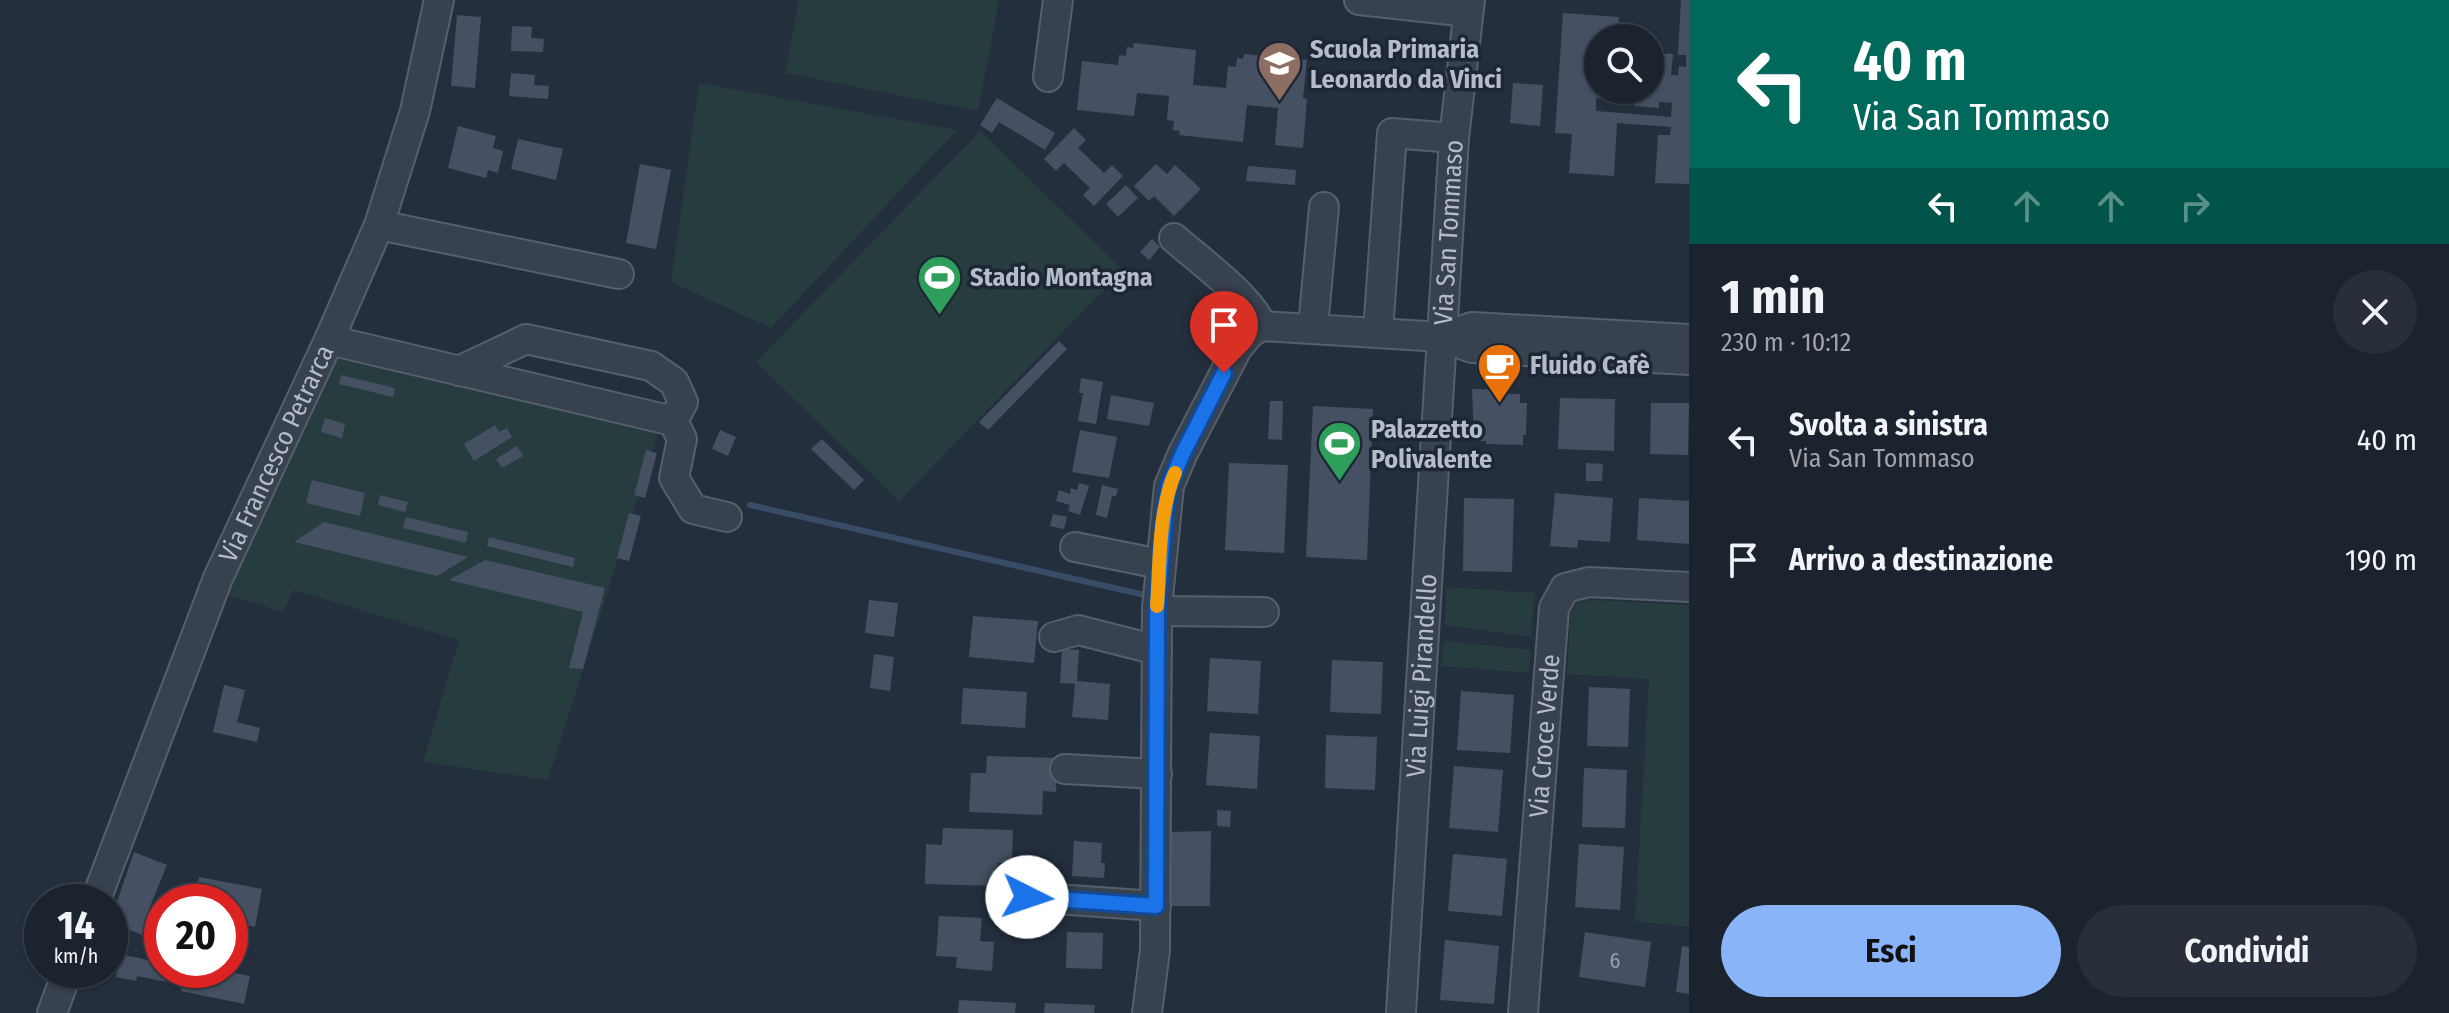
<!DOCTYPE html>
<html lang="it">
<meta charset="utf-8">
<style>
:root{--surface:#1b232e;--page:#282f3a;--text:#f1f3f6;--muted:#a0a4aa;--line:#39404a;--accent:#8ab4f8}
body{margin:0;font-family:"Fira Sans Condensed",sans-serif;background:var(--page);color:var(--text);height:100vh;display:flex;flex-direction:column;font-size:30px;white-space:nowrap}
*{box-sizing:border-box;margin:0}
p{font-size:26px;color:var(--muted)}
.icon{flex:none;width:44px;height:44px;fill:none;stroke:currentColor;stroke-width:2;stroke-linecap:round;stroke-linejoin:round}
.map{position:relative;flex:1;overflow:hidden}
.panel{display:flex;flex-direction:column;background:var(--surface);width:760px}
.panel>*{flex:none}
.guide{background:#00695c;color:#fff;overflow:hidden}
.fabs{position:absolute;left:1584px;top:24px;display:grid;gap:16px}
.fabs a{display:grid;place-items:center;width:80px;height:80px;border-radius:50%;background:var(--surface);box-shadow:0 2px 6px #0004,0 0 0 2px var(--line);font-size:40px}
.speed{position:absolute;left:24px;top:884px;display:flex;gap:16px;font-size:40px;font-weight:700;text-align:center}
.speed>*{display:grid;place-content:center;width:104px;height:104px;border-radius:50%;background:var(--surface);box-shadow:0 2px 6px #0004,0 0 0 2px var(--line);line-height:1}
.speed small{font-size:20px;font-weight:400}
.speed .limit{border:12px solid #d22;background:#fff;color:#111}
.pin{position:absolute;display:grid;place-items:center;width:68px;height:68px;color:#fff;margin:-82px -34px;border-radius:50% 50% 50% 0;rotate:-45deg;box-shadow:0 0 8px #0007}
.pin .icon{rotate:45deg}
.me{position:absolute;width:88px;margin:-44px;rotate:94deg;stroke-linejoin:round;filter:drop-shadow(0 0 6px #0008)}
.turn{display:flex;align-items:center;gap:28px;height:168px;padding:0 32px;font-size:36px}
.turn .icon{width:104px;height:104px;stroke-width:2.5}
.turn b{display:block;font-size:56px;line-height:68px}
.lanes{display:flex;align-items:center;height:76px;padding:0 32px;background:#0003;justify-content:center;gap:40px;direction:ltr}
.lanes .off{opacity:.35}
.round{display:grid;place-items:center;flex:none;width:84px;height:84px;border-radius:42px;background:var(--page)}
.summary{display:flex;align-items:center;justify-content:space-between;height:136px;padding:0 32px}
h1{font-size:48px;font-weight:700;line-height:60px}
.button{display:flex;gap:16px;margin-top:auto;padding:16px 32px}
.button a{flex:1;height:92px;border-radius:48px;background:var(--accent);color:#111;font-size:32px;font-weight:700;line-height:92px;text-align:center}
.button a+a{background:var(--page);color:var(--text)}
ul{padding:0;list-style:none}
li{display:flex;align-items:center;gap:24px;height:120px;padding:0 32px}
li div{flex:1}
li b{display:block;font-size:30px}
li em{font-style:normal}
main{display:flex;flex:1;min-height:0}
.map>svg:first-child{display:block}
.green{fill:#263c3f}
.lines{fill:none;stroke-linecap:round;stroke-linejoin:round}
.stream{stroke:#394c67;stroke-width:6}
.building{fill:#455162}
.minor-casing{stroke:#565f6c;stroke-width:32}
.minor{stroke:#38414e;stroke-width:28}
.route-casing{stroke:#114b97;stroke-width:20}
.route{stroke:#1a73e8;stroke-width:14}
.slow{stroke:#f59e0b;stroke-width:14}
.labels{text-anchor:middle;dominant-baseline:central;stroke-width:7;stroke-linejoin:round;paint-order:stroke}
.number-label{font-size:22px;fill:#98a1af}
.poi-label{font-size:26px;font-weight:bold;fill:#b4bcc9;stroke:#1d2633;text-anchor:start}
.street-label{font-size:26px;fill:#b4bcc9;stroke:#1d2633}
</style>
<main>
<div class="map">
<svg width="1689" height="1013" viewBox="0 0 1689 1013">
<rect width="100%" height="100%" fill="#242f3e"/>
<g class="green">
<polygon points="799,0 999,0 978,111 785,73"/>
<polygon points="699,83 957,130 771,328 671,282"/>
<polygon points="980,131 1123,270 899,501 756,362"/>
<polygon points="333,350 659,430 548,780 423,762 459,640 294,590 283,612 228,595"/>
<polygon points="1446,587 1535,593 1531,637 1445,625"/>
<polygon points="1593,600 1689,605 1689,927 1635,921 1649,679 1567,674 1570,615 1577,602"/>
<polygon points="1444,641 1531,650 1529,673 1441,666"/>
</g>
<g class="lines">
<polyline class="stream" points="750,505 1149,596"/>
</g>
<g class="building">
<polygon points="1681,0 1689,0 1689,184 1655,183 1658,135 1670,135 1671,127 1617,123 1614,176 1569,173 1572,134 1555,133 1563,13 1619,17 1617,38 1598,38 1598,90 1614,90 1613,99 1596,98 1596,111 1671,117 1672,103 1659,102 1659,108 1634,106 1634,90 1650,90 1650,53 1673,54 1671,75 1678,75 1679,66 1686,67 1686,55 1678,55"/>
<polygon points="457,15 481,17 475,88 451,86"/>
<polygon points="512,26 532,27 531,38 544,39 543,52 511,51"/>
<polygon points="1134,43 1196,50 1193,85 1226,88 1228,66 1236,67 1237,58 1243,59 1244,54 1307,60 1303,98 1307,99 1303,148 1275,145 1278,108 1247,105 1243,142 1179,135 1180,131 1173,130 1174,121 1167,120 1169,96 1137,93 1134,116 1077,110 1082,61 1118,65 1119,55 1126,56 1127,47 1133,48"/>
<polygon points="511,73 535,75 534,85 549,86 548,99 509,96"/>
<polygon points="1513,83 1543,85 1540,126 1510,123"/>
<polygon points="997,98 1055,133 1045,150 999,122 992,133 980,125"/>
<polygon points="458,126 496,136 493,148 503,151 498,173 488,170 486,178 448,168"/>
<polygon points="1074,128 1086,140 1078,148 1104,173 1112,165 1123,176 1094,206 1083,195 1090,188 1064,163 1056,171 1044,159"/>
<polygon points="518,139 563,149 556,180 511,169"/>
<polygon points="640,164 671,170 656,249 626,243"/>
<polygon points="1156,164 1167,174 1175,165 1201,189 1174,216 1154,196 1149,201 1134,186"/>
<polygon points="1248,166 1296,170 1295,185 1246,181"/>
<polygon points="1126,185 1138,198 1118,217 1106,204"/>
<polygon points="1152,239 1160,247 1149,260 1140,252"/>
<polygon points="1059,341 1067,349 988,430 979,422"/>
<polygon points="341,375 395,388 393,397 339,384"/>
<polygon points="1081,378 1103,382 1096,424 1078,421 1083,393 1079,393"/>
<polygon points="1472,389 1508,390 1508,394 1520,394 1520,403 1527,403 1526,435 1523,435 1523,445 1486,444 1486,441 1474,441"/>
<polygon points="1111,395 1154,403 1149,426 1107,419"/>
<polygon points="1560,398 1615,399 1614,451 1558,449"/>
<polygon points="1270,401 1283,401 1282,440 1268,439"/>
<polygon points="1651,403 1689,403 1688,455 1650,454"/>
<polygon points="1313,406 1373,409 1367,560 1306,557"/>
<polygon points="325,418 345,424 342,438 321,432"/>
<polygon points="495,425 499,432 507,428 512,437 474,461 464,444"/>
<polygon points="720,430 736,437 728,456 712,449"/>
<polygon points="1080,430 1117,437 1109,478 1072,472"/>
<polygon points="822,439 864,480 854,490 811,449"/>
<polygon points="517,446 523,456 502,468 496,459"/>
<polygon points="646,450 657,453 645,498 634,495"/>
<polygon points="1229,463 1288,465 1284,553 1225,550"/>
<polygon points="1586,463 1603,464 1602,481 1586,481"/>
<polygon points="312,480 365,493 360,516 306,503"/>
<polygon points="1079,483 1089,486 1080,515 1068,511 1070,505 1056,501 1059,490 1070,494 1071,488 1077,490"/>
<polygon points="1102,485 1118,489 1116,496 1112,496 1107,518 1096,515"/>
<polygon points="1555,493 1613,498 1610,542 1578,540 1577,548 1550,546"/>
<polygon points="380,495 408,502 405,512 378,505"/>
<polygon points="1464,498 1514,499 1512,572 1463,571"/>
<polygon points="1639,498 1689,501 1689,544 1637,540"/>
<polygon points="629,513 641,516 629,561 617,558"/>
<polygon points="1053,514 1067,517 1064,529 1050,526"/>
<polygon points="406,517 468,532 466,543 403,528"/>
<polygon points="324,522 468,557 437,576 294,542"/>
<polygon points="489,537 575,558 573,567 487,546"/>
<polygon points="485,560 605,588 583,669 569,668 583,612 449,580"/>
<polygon points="869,600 898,603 894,637 865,633"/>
<polygon points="973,616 1038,621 1034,663 969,657"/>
<polygon points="1062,649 1079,650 1077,681 1110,684 1108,720 1072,717 1075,684 1060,683"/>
<polygon points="874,654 894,657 890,691 870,688"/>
<polygon points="1210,658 1261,661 1258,714 1207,711"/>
<polygon points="1332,660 1383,662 1381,714 1330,712"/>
<polygon points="224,685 245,690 237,722 260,728 257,742 213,732"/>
<polygon points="1589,687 1630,689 1628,747 1587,746"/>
<polygon points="963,688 1027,692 1025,728 961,724"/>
<polygon points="1461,691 1514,695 1510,753 1457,750"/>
<polygon points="1210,733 1260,736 1257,789 1206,785"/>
<polygon points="1326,735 1377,737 1375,790 1325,788"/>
<polygon points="987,756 1057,758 1056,792 1043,791 1042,815 969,812 971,773 986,773"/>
<polygon points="1454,766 1503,770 1498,832 1449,828"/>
<polygon points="1584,768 1627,770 1625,828 1582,827"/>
<polygon points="1217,810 1231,811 1230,827 1217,826"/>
<polygon points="943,828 1013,830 1012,863 998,863 998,886 925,884 926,844 942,845"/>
<polygon points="1211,831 1210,906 1171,906 1171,832"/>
<polygon points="1074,841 1102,843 1101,863 1105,863 1104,878 1072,876"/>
<polygon points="1579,844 1624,847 1620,910 1575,907"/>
<polygon points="134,852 167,865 149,909 162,914 162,943 110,922"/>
<polygon points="1453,854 1507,859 1502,916 1448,911"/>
<polygon points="199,877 262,889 255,927 230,922 230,902 195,902"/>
<polygon points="939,916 982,918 980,941 994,942 992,971 956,968 957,957 936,956"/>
<polygon points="1067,932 1103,933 1102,969 1066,968"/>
<polygon points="1585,932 1651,942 1645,987 1579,977"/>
<polygon points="1445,940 1499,946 1494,1004 1440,1000"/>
<polygon points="1682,946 1689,947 1689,994 1676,992"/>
<polygon points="120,954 162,963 162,970 219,970 250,976 244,1004 181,991 182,985 137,976 136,981 116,977"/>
<polygon points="959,1000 1016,1003 1015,1013 958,1013"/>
<polygon points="1045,1003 1095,1005 1094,1013 1044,1013"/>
</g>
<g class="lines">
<defs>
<g id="minor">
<polyline points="1359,0 1468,12"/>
<polyline points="1048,77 1058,0"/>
<polyline points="379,225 619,274"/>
<path d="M1174,238C1199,260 1250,297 1262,326"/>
<polyline points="1313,327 1324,207"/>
<polyline points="1378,332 1392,133 1454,138"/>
<polyline points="1442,337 1472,327 1689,339"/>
<polyline points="329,340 673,421"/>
<polyline points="459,371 526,339 651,366 674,382 683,402 673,421"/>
<polyline points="673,421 682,439 674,478 693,509 727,517"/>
<polyline points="1075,547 1160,564"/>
<polyline points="1157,611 1264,612"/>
<polyline points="1054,637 1078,630 1157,650"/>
<polyline points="1065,769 1157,774"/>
<polyline points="1027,897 1156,906"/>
<path id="s1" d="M95,902L218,578L329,340L379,225L415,111L439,0"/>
<polyline points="52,1013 68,970"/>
<polyline points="1147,1013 1155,950 1157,608 1169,486 1183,453 1237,349 1250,333 1262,326 1442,337 1472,348 1689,360"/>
<path id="s2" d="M1401,1013L1454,138L1470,0"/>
<path id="s3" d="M1523,1013L1554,608L1565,588L1589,582L1689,587"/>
</g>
</defs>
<use href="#minor" class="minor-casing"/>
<use href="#minor" class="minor"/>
</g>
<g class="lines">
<defs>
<polyline id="route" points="1027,897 1156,906 1157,608 1165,513 1169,486 1183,453 1224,373"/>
</defs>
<use href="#route" class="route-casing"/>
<use href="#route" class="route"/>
<path class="slow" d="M1157,606C1160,564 1158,513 1175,473"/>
</g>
<defs>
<symbol id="school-pin" viewBox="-11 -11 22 30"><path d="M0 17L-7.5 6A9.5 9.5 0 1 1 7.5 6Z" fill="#8d6e63" stroke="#1d2633"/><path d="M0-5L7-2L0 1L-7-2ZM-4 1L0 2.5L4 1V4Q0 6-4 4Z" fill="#fff"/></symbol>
<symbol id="stadium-pin" viewBox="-11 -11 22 30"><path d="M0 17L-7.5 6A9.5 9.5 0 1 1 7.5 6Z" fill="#2e9e5b" stroke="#1d2633"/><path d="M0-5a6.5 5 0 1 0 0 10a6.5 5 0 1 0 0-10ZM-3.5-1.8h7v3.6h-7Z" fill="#fff"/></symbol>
<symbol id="cafe-pin" viewBox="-11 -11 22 30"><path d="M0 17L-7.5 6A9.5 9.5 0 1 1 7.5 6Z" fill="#e8710a" stroke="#1d2633"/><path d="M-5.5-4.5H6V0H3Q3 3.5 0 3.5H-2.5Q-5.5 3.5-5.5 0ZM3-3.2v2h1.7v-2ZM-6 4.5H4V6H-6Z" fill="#fff"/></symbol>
</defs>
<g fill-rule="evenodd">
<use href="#school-pin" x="1254" y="38" width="51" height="69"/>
<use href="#stadium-pin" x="914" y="252" width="51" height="69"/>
<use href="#cafe-pin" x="1474" y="340" width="51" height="69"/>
<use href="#stadium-pin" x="1314" y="418" width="51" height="69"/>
</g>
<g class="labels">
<g class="number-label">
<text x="1615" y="960">6</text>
</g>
<g class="poi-label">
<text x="1310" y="49">Scuola Primaria<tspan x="1310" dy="30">Leonardo da Vinci</tspan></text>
<text x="970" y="277">Stadio Montagna</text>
<text x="1530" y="365">Fluido Cafè</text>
<text x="1371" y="429">Palazzetto<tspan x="1371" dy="30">Polivalente</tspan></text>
</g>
<g class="street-label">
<text stroke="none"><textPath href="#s2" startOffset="782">Via San Tommaso</textPath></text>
<text stroke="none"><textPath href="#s1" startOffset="484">Via Francesco Petrarca</textPath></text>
<text stroke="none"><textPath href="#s2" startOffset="338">Via Luigi Pirandello</textPath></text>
<text stroke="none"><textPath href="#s3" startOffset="278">Via Croce Verde</textPath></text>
</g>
</g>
</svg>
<div class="fabs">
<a><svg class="icon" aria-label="search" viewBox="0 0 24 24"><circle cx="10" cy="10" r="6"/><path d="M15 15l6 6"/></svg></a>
</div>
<div class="speed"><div>14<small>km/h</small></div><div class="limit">20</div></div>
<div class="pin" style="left:1224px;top:373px;background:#d93025"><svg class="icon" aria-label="arrive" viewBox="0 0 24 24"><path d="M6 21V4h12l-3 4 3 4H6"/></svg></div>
<svg class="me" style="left:1027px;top:897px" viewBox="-20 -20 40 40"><circle r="19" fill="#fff"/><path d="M0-13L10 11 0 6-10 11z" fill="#1a73e8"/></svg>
</div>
<section class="panel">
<div class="guide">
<div class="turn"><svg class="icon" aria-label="left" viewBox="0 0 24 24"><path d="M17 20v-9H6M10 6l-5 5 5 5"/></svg><div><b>40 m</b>Via San Tommaso</div></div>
<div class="lanes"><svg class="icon" aria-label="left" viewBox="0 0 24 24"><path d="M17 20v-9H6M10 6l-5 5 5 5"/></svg><svg class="icon off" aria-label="ahead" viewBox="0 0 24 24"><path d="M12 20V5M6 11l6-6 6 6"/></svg><svg class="icon off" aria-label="ahead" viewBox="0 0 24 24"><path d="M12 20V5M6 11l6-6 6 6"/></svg><svg class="icon off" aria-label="right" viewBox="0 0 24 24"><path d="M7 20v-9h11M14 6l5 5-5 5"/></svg></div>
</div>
<div class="summary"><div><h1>1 min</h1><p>230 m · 10:12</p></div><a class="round"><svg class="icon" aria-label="close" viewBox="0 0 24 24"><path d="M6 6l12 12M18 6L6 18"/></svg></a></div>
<ul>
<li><svg class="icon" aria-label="left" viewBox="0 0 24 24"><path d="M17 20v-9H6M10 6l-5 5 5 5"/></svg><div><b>Svolta a sinistra</b><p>Via San Tommaso</p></div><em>40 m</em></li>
<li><svg class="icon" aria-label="arrive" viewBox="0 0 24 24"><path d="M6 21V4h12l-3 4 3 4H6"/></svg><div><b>Arrivo a destinazione</b></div><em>190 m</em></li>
</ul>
<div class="button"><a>Esci</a><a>Condividi</a></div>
</section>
</main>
